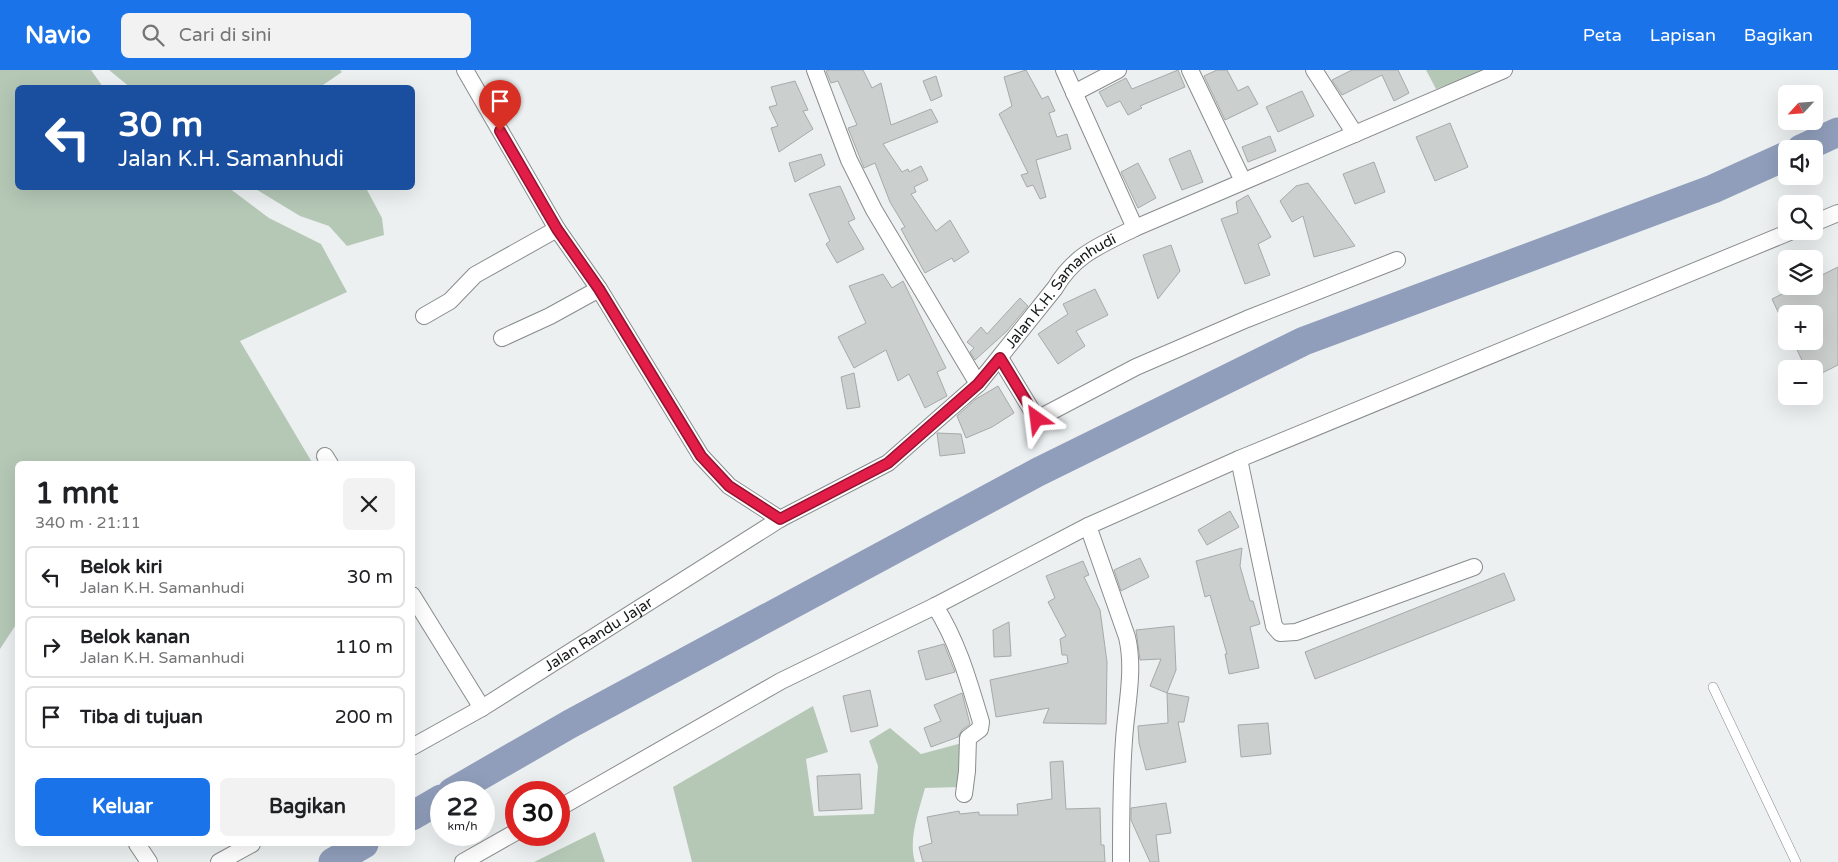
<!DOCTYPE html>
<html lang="id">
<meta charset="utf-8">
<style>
:root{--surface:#fff;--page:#f2f2f2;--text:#202124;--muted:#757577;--line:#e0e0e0;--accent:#1a73e8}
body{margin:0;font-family:"Varela Round",sans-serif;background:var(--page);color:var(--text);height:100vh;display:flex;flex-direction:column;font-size:19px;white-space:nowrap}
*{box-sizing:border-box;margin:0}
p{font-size:16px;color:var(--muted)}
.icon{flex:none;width:28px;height:28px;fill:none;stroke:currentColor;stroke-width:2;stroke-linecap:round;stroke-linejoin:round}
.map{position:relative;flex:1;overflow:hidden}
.panel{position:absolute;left:15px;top:391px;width:400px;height:385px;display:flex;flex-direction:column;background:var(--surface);border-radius:8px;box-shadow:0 5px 20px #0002}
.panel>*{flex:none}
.guide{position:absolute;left:15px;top:15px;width:400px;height:105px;border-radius:8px;box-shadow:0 5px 20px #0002;background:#1a4fa0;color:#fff;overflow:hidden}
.needle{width:32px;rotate:244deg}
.controls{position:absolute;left:1778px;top:15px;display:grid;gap:10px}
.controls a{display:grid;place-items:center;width:45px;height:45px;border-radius:8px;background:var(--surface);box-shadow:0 5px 20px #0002;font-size:25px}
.speed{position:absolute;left:430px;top:711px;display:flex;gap:10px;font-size:25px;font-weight:700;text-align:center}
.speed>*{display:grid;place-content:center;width:65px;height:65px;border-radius:50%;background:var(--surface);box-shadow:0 5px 20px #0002;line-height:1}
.speed small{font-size:12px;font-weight:400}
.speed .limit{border:8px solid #d22;background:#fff;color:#111}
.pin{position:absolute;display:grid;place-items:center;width:42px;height:42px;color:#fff;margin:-51px -21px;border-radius:50% 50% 50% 0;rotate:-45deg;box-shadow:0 0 5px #0007}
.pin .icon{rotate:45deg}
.me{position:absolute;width:55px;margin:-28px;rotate:329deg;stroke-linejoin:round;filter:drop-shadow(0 0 4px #0008)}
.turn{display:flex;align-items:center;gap:18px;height:105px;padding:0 20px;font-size:22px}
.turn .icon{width:65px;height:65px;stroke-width:2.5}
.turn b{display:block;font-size:35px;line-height:42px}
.round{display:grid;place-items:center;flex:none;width:52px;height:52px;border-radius:8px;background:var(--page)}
.headline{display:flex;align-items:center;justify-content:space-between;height:85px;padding:0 20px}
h1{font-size:30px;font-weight:800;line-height:38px}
.cta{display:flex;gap:10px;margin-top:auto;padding:10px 20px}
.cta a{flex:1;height:58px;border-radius:8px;background:var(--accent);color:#fff;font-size:20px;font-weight:800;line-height:58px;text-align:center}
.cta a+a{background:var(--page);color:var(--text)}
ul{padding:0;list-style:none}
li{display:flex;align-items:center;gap:15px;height:62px;margin:0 10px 8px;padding:0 10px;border:2px solid var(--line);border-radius:8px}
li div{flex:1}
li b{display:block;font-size:19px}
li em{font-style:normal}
header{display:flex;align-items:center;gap:30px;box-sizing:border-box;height:70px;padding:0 25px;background:var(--accent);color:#fff}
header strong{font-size:24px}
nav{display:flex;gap:28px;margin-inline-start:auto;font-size:18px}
.search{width:350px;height:45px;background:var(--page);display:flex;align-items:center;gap:12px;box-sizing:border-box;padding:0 18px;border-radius:8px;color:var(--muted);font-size:19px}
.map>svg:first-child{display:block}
.green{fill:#b5c8b6}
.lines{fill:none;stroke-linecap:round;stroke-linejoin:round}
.river{stroke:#909ebb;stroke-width:29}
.building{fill:#cbcfce;stroke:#a7aaa9}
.lane-casing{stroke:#898c8d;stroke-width:10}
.street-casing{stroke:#898c8d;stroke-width:18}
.lane{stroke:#fff;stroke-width:9}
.street{stroke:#fff;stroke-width:16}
.route-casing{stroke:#92132f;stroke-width:12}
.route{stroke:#e11d48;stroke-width:9}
.labels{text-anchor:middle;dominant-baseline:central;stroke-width:4;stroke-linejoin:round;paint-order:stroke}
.street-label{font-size:15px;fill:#161818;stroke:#fafefe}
</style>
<header>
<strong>Navio</strong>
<div class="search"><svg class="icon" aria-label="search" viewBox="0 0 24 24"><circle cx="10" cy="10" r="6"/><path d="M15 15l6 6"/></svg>Cari di sini</div>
<nav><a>Peta</a><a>Lapisan</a><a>Bagikan</a></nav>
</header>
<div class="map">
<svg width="1838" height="792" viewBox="0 0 1838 792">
<rect width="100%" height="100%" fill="#ecf0f1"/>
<g class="green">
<polygon points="0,0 91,0 103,17 18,18 18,118 229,118 269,148 321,174 347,222 240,271 313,394 18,394 17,553 0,579"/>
<polygon points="109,0 340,0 342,2 320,17 131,18"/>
<polygon points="1426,0 1487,0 1436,19"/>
<polygon points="254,118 366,118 382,148 384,165 347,176 329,156 300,146"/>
<path d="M813,636L828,682L806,689L814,746L874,744L878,696L869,671L890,658L921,684L962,673L960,717L925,718C919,741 908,769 915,792H692L673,717Z"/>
<polygon points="595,762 605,792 533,792 534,792"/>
</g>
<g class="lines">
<g class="river">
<polyline points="1801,79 1838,62"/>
<polyline points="452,722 570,654 1038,402 1304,271 1713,119 1786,86"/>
<polyline points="412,746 441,729"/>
<polyline points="333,792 364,774"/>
</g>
</g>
<g class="building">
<polygon points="829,0 863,0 872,18 881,13 891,55 931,39 938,52 883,74 902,102 908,99 909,102 921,96 928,110 914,117 916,122 911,124 936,161 950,150 969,182 954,192 952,188 925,203 901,159 905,157 890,132 875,93 864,98 848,58 857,55 838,11 831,13 826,1"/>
<polygon points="1026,0 1042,29 1048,26 1055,41 1049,43 1057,67 1067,64 1071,79 1036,90 1046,127 1040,129 1033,115 1027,117 1021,105 1028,103 999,44 1012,36 1004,7"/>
<polygon points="1178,0 1185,17 1140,36 1142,38 1128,45 1120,31 1107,37 1099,22 1126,8 1132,19"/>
<polygon points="1217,0 1227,0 1238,21 1248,16 1258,34 1225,50 1204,6"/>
<polygon points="1352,0 1398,0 1409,23 1394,31 1382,5 1342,25 1332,10"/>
<polygon points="936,6 942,26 931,31 923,11"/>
<polygon points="795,11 808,40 803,41 813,59 779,82 771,58 778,56 769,37 777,35 771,17"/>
<polygon points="1302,21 1314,46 1278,62 1266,37"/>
<polygon points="1450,53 1468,97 1435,111 1416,67"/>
<polygon points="1270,66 1276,81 1248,92 1242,77"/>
<polygon points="1190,80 1203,112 1182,120 1169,89"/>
<polygon points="821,84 825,95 795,112 789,93"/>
<polygon points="1374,92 1385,122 1355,134 1343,104"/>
<polygon points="1138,93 1156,128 1138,138 1121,102"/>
<polygon points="1308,113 1342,158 1355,176 1314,187 1303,146 1292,152 1280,131 1296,116"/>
<polygon points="840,116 855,149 848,152 864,179 837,193 826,174 830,171 809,124"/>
<polygon points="1248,125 1271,167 1258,174 1270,205 1245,214 1221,149 1238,143 1236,132"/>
<polygon points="1171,175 1180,201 1158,229 1143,185"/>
<polygon points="1838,197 1838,295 1814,307 1814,299 1806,299 1793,271 1814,271 1814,244 1779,244 1772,229 1798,216 1814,216 1814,209"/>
<polygon points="883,204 892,218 903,211 946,298 937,302 947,326 925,338 909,304 898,311 886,280 854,298 838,267 866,253 849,216"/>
<polygon points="1095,219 1108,245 1076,261 1085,276 1058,294 1038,264 1068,244 1063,234"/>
<polygon points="1020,228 1028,236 1007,261 975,290 970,282 974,278 967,272 981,257 987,264"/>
<polygon points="854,303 860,337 847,339 841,307"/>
<polygon points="998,316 1014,343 992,357 966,368 957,346 976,329"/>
<polygon points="937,363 961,364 965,383 940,386"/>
<polygon points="1230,441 1239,457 1207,475 1198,460"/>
<polygon points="1242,478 1240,496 1250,531 1253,531 1260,554 1250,557 1259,598 1229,604 1225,584 1227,584 1210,525 1205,527 1196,491"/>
<polygon points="1140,488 1149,507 1121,521 1114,500"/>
<polygon points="1083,491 1089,505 1084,507 1100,540 1107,592 1106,654 1043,653 1049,638 996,647 990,610 1068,593 1067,585 1062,585 1060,569 1066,566 1048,532 1055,528 1046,506"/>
<polygon points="1504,503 1515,530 1315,609 1305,582"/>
<polygon points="1009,552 1011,586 994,587 993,560"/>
<polygon points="1174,556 1176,600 1167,623 1150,616 1161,589 1140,590 1136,560"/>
<polygon points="944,574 955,602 926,610 918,581"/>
<polygon points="870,620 878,656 851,662 843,626"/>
<polygon points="962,623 970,654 962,660 958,667 931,677 924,658 941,651 934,635"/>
<polygon points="1167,623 1189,627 1184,652 1178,652 1186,692 1146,700 1139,673 1138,656 1168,653"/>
<polygon points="1268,653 1271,684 1241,687 1238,655"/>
<polygon points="1063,691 1066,739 1100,738 1101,775 1104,775 1105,792 923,792 919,777 932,773 927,747 959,741 960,744 979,742 979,745 1018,745 1017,734 1052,729 1050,692"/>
<polygon points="860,704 862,739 819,741 817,706"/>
<polygon points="1166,733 1171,763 1156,765 1159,792 1150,792 1131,750 1131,738"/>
</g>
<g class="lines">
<defs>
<polyline id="lane" points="1713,617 1796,792"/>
<g id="street">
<polyline points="465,0 557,159 599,219 701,386 729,416 780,449"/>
<polyline points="815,0 849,90 874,140 978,314"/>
<polyline points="1064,0 1135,158"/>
<polyline points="1190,0 1243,111"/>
<polyline points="1314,0 1355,64"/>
<polyline points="1074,23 1118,0"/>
<polyline points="1814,153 1838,143"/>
<polyline points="424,246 450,231 475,205 557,159"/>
<polyline points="502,268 550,246 599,219"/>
<polyline points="1000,288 1037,349 1136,297 1247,249 1397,190"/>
<polyline points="325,386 330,394"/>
<polyline points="1239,389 1274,556 1280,563 1296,562 1474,497"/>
<path d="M1088,456L1127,567C1135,600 1126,637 1124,670C1121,710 1121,751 1121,792"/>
<polyline points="412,525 482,638"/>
<path d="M935,536C958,572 969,612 981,652L980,659L968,668L967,701L964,724"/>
<path id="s1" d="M412,677L482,638L780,449L888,393L978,314L1055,218C1075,184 1101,175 1135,158L1504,0"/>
<polyline points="559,738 781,611 935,536 1088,456 1239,389 1792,161"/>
<polyline points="137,774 149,792"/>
<polyline points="219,792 252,774"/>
<polyline points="463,792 516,762"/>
</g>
</defs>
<use href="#lane" class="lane-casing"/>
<use href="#street" class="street-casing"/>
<use href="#lane" class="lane"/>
<use href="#street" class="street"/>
</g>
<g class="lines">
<defs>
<polyline id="route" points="500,61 557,159 599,219 701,386 729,416 780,449 888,393 978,314 1000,288 1037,349"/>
</defs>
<use href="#route" class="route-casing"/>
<use href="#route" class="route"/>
</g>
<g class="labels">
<g class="street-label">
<text stroke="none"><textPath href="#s1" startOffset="800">Jalan K.H. Samanhudi</textPath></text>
<text stroke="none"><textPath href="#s1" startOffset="218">Jalan Randu Jajar</textPath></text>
</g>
</g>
</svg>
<div class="controls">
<a><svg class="needle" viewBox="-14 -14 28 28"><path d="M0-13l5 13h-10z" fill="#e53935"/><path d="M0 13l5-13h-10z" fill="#757577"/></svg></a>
<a><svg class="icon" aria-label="sound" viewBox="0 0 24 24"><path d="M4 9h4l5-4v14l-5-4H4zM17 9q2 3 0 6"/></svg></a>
<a><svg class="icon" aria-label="search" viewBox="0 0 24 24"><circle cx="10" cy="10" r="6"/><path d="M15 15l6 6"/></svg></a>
<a><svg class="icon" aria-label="layers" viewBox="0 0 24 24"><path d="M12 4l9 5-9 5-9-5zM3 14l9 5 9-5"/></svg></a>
<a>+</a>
<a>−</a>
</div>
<div class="speed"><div>22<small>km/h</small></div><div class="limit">30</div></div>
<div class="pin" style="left:500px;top:61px;background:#d93025"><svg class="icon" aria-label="arrive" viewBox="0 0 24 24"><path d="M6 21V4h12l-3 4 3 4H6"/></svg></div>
<svg class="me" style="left:1037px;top:349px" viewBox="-20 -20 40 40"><path d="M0-17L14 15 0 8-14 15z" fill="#e11d48" stroke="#fff" stroke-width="4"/></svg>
<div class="guide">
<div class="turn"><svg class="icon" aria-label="left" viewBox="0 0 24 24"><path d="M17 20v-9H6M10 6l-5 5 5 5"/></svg><div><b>30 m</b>Jalan K.H. Samanhudi</div></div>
</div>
<section class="panel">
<div class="headline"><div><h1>1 mnt</h1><p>340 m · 21:11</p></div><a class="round"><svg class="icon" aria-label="close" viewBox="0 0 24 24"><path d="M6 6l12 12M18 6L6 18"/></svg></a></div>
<ul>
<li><svg class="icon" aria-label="left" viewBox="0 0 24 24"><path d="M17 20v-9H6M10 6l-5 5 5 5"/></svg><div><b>Belok kiri</b><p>Jalan K.H. Samanhudi</p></div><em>30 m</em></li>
<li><svg class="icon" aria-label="right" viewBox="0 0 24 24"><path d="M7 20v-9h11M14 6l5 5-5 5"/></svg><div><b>Belok kanan</b><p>Jalan K.H. Samanhudi</p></div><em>110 m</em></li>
<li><svg class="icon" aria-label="arrive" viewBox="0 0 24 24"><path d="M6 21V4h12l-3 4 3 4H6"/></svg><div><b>Tiba di tujuan</b></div><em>200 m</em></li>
</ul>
<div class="cta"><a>Keluar</a><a>Bagikan</a></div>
</section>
</div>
